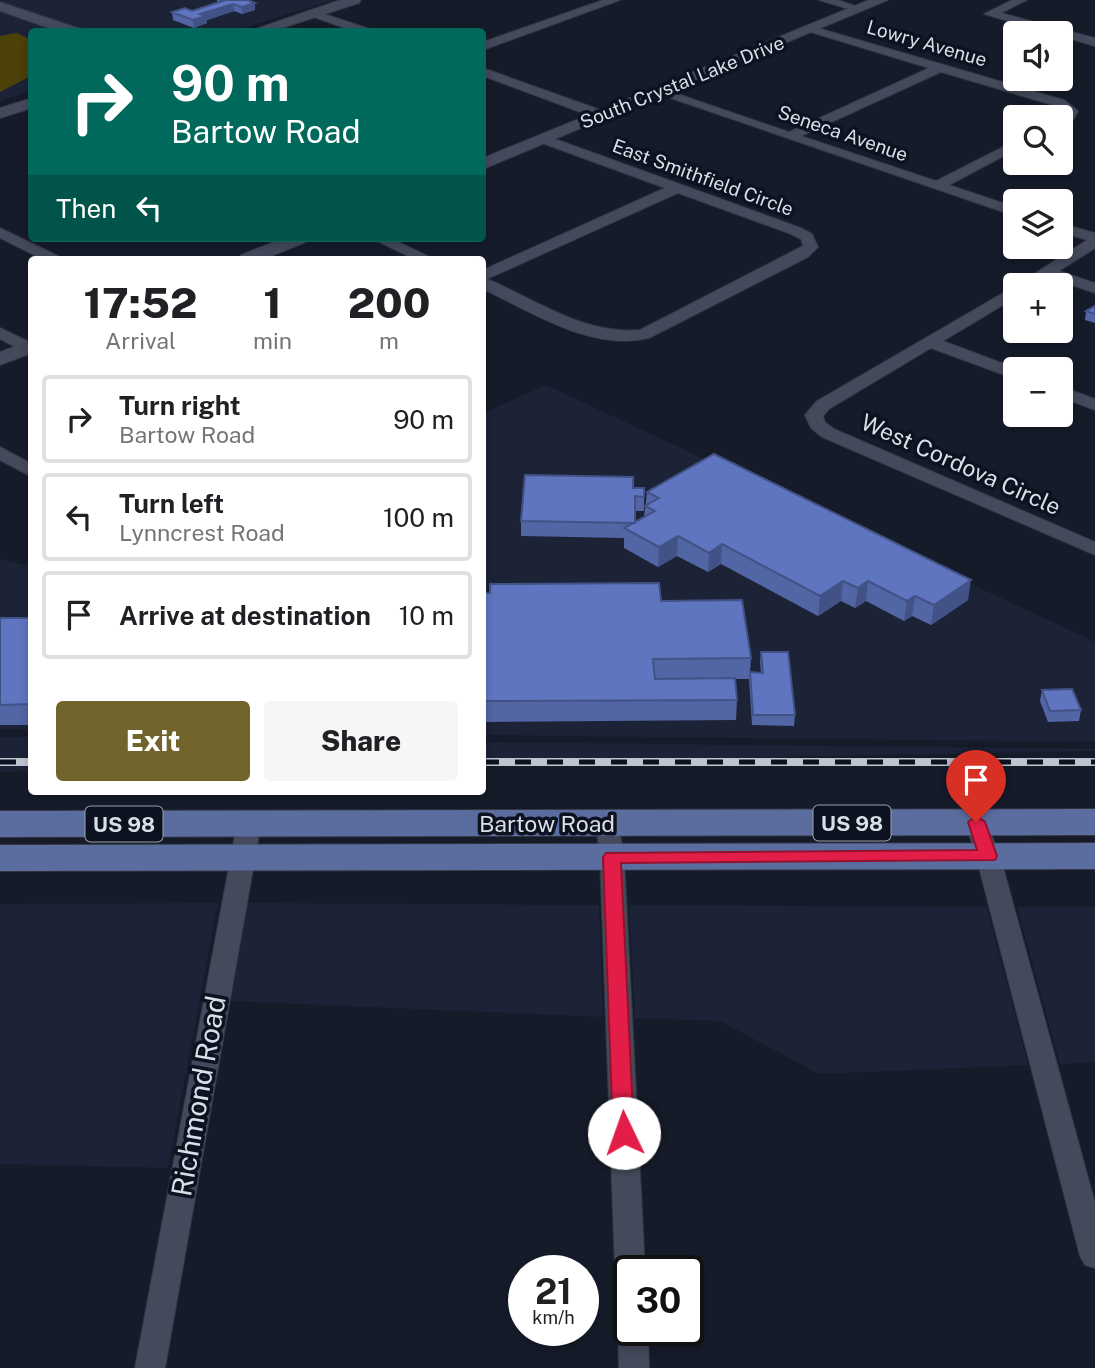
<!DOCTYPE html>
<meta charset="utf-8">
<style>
:root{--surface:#fff;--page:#f6f6f6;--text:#202124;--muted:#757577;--line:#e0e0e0;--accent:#71642c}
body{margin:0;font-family:"Public Sans",sans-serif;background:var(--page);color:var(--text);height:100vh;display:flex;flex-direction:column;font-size:26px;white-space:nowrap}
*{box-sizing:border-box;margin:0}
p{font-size:23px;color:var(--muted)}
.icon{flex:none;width:38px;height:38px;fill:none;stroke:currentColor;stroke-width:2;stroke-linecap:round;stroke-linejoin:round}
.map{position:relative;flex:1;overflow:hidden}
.side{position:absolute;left:28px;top:256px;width:458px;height:539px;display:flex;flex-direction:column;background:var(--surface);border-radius:7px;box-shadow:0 4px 10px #0003}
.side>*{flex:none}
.top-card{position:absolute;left:28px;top:28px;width:458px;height:214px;border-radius:7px;box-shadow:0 4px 10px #0003;background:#00695c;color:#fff;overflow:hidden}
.buttons{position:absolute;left:1003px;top:21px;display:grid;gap:14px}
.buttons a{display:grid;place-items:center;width:70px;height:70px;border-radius:7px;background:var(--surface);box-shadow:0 4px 10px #0003;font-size:35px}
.speed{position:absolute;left:508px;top:1255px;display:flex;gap:14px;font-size:35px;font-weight:700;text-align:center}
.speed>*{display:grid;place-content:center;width:91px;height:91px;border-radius:50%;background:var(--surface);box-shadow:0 4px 10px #0003;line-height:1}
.speed small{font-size:18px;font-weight:400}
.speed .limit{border:4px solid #111;border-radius:10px;background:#fff;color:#111}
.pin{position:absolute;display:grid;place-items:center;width:60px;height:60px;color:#fff;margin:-72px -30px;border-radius:50% 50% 50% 0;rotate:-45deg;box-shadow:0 0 7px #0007}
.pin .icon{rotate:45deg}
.me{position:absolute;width:77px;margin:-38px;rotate:357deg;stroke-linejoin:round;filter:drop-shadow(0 0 5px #0008)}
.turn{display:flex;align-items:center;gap:24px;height:147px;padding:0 28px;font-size:32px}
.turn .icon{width:91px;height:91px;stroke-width:2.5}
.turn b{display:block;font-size:49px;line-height:60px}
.then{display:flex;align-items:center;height:66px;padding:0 28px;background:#0003;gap:14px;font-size:26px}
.eta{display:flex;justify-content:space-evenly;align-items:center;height:119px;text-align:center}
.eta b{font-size:42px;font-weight:800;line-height:49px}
.action{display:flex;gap:14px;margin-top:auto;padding:14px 28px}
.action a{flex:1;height:80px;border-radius:7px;background:var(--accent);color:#fff;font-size:28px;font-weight:800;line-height:80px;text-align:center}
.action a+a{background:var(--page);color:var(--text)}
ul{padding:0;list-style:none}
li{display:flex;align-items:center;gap:21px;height:88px;margin:0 14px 10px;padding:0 14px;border:4px solid var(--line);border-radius:7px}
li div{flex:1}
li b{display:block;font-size:26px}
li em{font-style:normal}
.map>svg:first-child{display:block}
.built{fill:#1c2337}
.green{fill:#4d410a}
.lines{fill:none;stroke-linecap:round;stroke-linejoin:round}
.minor-casing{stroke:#323641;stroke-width:2}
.tertiary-casing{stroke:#323641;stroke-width:2}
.primary-casing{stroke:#323641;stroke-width:2}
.minor{fill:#444a5b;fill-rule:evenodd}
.tertiary{fill:#444a5b;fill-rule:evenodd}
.primary{fill:#5b6c9f;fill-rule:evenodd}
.rail-casing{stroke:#c0c4cf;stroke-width:8}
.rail{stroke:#0d1220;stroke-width:5;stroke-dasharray:16;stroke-linecap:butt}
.wall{fill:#5265a5}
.shaded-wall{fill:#425286}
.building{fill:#5f75c0;stroke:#425286;stroke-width:2}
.route{fill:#e11d48;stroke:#92132f;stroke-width:2}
.labels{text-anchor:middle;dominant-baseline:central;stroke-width:7;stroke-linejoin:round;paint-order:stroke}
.far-street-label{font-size:19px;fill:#dadee8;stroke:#0d1220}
.shield{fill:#0d1220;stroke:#9ca1ac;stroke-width:2}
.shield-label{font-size:21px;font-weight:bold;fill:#dadee8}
.street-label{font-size:23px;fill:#dadee8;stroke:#0d1220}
.near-street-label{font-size:28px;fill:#dadee8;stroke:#0d1220}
</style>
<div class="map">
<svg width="1095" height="1368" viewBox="0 0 1095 1368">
<rect width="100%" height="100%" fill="#161b2a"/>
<g class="built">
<polygon points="0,0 333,0 233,31 32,32 31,91 0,101"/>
<polygon points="546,385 1095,642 1095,742 483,735 483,413"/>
<polygon points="0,559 31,566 31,730 0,729"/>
<polygon points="0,737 31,737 31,771 0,772"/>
<polygon points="483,742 1095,749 1095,751 483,763"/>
<polygon points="218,903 168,1168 0,1164 0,904"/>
<polygon points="247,903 599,905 603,1017 231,1001"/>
<polygon points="629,905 987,907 1028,1065 819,1074 720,1021 635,1018"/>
<polygon points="1017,907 1095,907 1095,1062 1060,1064"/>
</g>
<polygon class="green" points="17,33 31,40 31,76 0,92 0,36"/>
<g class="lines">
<defs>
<g id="minor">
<polygon points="603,0 620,0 483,50 483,42"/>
<polygon points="819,0 838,0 864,9 858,12"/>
<polygon points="1012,0 1027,0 1001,13 1095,38 1095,46 1060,36 1060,33 1049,33 984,14"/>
<polygon points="312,10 373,30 374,32 356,32 308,15 308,11"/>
<polygon points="811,26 1064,100 1078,111 1074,119 1060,125 1060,117 1057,117 1065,112 1056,106 941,72 801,136 936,181 1015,141 1015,150 949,185 1015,207 1015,216 653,92 655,89 663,89 789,132 929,68 807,31 807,27"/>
<polygon points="483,68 606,112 607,115 606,118 596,118 483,76"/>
<path d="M544,135L801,228L812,234L818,247L808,257L649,338C592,352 532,312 483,289V270L665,188L539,142V136ZM678,193L791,234L801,239L803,246L640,330C584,335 537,300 487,279Z"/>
<polygon points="1060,223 1095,233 1095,248 1059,271 1095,283 1095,293 1048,277 1035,285 1017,285 1087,240 1060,232"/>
<polygon points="0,228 58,256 60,259 42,259 0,238"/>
<polygon points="371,238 390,238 434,259 414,259"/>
<polygon points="1015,286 1015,298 943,341 1018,369 1015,369 1015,379 931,348 829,409 823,416 825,422 834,429 1095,542 1095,555 822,437 811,428 805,415 817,401"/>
<polygon points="0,328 32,343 32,351 21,350 0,339"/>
<polygon points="1060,386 1095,399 1095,410 1060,397"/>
<polygon points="0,447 32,464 32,477 0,460"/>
<polygon points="976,814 984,817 1000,856 1095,1203 1095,1268 1085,1265 1080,1256 976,856 965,822 968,817"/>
<polygon points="607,815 615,818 618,823 624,857 645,1270 628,1270 628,1282 620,1279 615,1270 600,857 596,823 599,818"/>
<polygon points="249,816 257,819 261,824 165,1368 135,1368 237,824 241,819"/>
<polygon points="628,1318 628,1330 648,1330 649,1368 619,1368 618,1330 622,1321"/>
</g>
<g id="tertiary">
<polygon points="340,0 361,0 359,3 270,32 247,32"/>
<polygon points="869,0 888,0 483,169 483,158"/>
<polygon points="0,2 81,29 83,32 60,32 0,11"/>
<polygon points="32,98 32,108 0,118 0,108"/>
<polygon points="284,238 309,238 306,242 264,259 239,259 241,255"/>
<polygon points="32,340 32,353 0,365 0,352"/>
</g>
<g id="primary">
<polygon points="1095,809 1095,835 0,837 0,811"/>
<polygon points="1095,843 1095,869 0,871 0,845"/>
</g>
</defs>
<use href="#minor" class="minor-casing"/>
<use href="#tertiary" class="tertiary-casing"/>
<use href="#primary" class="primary-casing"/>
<use href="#minor" class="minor"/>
<use href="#tertiary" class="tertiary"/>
<use href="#primary" class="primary"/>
<defs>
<g id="rail">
<polyline points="0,762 32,762"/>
<polyline points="483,762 1095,762"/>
</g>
</defs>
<use href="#rail" class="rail-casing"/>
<use href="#rail" class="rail"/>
</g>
<g class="wall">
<polygon points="217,0 247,0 255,10 242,14 234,11 207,20 207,23 194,28 173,20 172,12 192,11 217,3"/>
<polygon points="1095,306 1095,323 1085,320 1086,311"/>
<polygon points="633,488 644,488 644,511 635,511 635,522 644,517 647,492 968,600 931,625 912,616 904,621 866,601 855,608 841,601 818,616 721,564 708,572 677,556 658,567 624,548 624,538 521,536 521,521"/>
<polygon points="483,593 661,601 751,658 750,672 761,673 760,662 761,652 795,715 794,726 752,725 749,679 735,679 737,700 736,720 483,722"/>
<rect x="0" y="618" width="32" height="107"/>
<polygon points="1042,690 1081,710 1079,721 1048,722 1040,701"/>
</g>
<g class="shaded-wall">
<polygon points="255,3 255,10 242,14 242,7"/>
<polygon points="233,4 234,11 207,20 207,23 194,28 193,20 200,14"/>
<polygon points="678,536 677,556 658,567 659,547"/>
<polygon points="722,544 721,564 708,572 709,553"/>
<polygon points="971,580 968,600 931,625 934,605"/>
<polygon points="843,581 841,601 818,616 820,596"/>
<polygon points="868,581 866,601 855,608 858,588"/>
<polygon points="915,596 912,616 904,621 907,601"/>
</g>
<g class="building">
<polygon points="220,0 247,0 255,3 242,7 233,4 200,14 206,16 193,20 172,12 185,8 192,11 223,1"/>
<polygon points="1095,306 1095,314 1086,311"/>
<polygon points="714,454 971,580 934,605 915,596 907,601 868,581 858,588 843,581 820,596 722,544 709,553 678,536 659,547 624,528 655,511 645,506 659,498 647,492"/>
<polygon points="525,475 633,477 633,488 644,488 644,497 635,496 635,523 521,521"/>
<polygon points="659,583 661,601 742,600 751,658 653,659 655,679 735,678 737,700 483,701 483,593 490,593 490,584"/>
<polygon points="0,618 32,618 32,704 0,705"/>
<polygon points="761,652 788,652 795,715 753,715 750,672 763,673"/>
<polygon points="1072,689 1081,710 1050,711 1042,690"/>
</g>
<polygon class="route" points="976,816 985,822 997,856 995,860 621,863 634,1133 631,1139 624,1141 617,1139 613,1133 603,857 606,853 977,850 968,822"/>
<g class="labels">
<g class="far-street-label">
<text transform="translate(927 43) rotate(16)">Lowry Avenue</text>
<text transform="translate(682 82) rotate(-22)">South Crystal Lake Drive</text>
<text transform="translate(843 133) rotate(19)">Seneca Avenue</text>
<text transform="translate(703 177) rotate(20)">East Smithfield Circle</text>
</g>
<g class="shield">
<rect x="813.5" y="805.5" width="77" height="35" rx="5"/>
<rect x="85.5" y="806.5" width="77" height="35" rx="5"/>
</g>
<g class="shield-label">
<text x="852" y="823">US 98</text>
<text x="124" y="824">US 98</text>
</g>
<g class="street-label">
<text transform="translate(961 464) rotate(24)">West Cordova Circle</text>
<text x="547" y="823">Bartow Road</text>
</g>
<g class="near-street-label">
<text transform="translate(198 1096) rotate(-80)">Richmond Road</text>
</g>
</g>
</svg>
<div class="buttons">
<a><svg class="icon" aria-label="sound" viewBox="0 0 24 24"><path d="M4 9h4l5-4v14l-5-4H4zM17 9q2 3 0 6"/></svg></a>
<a><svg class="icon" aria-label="search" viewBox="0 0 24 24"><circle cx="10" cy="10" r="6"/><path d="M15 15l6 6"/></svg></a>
<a><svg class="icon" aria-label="layers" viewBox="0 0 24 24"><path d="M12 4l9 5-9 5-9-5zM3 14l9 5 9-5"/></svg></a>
<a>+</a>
<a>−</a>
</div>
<div class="speed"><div>21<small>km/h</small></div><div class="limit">30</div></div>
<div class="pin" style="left:976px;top:822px;background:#d93025"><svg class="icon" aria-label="arrive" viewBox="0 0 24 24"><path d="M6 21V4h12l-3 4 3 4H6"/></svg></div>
<svg class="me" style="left:624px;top:1133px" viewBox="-20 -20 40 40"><circle r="19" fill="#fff"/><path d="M0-13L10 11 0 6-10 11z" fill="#e11d48"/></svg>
<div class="top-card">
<div class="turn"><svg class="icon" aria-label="right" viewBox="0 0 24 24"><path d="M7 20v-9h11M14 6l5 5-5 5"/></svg><div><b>90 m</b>Bartow Road</div></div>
<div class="then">Then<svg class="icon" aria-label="left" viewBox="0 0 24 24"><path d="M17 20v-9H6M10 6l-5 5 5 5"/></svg></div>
</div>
<section class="side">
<div class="eta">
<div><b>17:52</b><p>Arrival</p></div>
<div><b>1</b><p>min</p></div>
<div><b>200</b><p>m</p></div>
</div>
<ul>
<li><svg class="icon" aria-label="right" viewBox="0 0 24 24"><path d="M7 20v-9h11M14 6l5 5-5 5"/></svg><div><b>Turn right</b><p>Bartow Road</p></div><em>90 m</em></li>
<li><svg class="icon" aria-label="left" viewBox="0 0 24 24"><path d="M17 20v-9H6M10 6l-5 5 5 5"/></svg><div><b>Turn left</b><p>Lynncrest Road</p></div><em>100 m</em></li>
<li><svg class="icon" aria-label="arrive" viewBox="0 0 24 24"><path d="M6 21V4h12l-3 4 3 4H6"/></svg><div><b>Arrive at destination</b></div><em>10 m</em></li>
</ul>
<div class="action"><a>Exit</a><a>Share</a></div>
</section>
</div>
